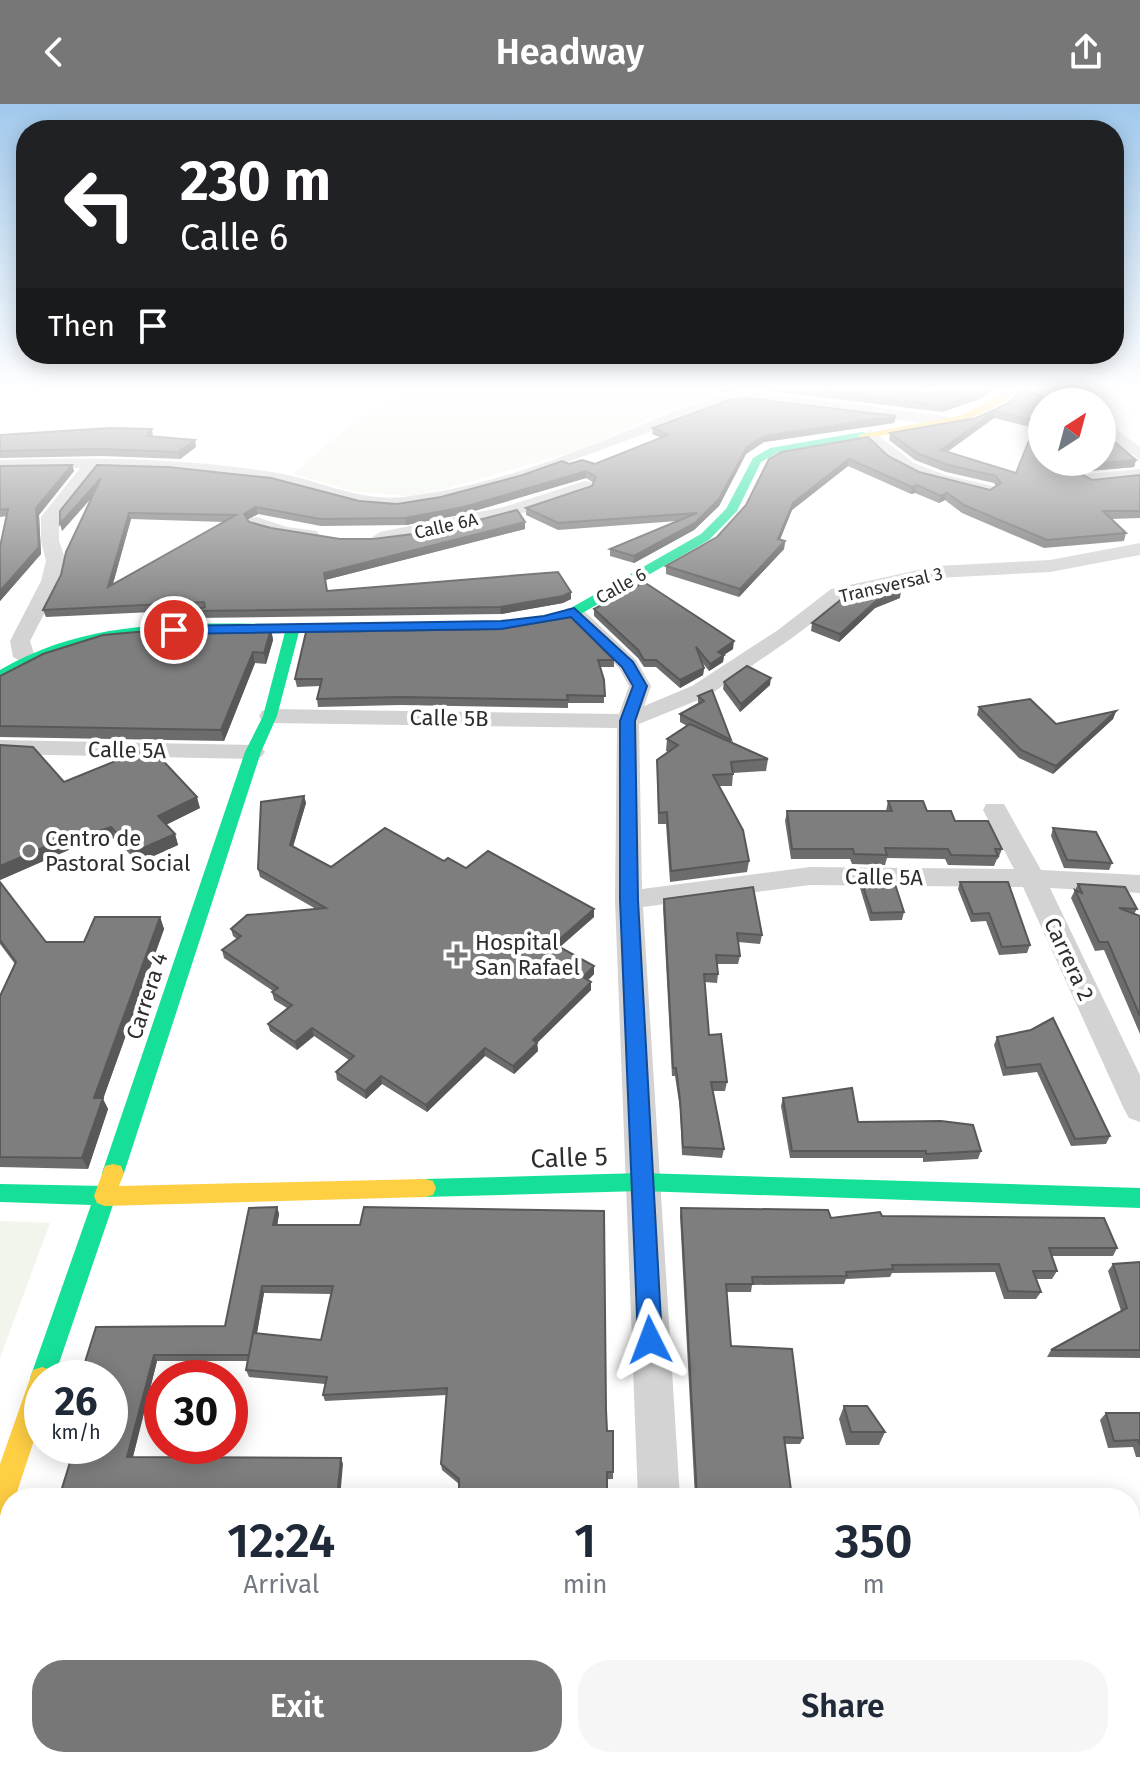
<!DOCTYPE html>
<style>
:root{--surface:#fff;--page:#f6f6f7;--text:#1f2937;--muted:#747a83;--accent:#777}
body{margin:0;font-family:"Fira Sans",sans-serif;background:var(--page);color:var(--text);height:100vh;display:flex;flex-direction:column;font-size:30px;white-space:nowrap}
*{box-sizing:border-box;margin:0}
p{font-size:26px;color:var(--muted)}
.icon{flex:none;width:44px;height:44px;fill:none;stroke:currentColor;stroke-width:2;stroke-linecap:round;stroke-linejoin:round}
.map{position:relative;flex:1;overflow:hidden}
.sheet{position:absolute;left:0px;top:1384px;width:1140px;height:280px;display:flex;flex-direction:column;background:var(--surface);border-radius:32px 32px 0 0;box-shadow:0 4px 20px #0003}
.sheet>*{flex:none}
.top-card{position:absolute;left:16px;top:16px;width:1108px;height:244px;border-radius:32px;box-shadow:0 4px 20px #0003;background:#202124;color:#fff;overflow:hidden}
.needle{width:52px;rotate:36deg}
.controls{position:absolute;left:1028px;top:284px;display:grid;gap:16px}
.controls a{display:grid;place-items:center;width:88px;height:88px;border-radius:50%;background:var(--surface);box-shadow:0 4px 20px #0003;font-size:40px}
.speed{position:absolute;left:24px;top:1256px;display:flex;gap:16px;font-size:40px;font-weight:700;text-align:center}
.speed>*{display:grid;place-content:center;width:104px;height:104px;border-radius:50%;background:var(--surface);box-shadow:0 4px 20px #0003;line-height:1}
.speed small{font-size:20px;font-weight:400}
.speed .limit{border:12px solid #d22;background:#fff;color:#111}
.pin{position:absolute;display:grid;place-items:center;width:68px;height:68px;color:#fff;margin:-34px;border:4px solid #fff;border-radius:50%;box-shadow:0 2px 8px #0007}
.me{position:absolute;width:88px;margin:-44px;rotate:357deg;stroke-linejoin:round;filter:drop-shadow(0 0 6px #0008)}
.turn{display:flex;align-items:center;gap:28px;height:168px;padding:0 32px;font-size:36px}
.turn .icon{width:104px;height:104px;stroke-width:2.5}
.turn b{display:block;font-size:56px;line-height:68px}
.then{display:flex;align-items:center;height:76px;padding:0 32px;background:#0003;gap:16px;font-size:30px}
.eta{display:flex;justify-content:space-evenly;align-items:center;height:136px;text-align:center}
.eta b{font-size:48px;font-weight:600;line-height:56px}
.button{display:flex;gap:16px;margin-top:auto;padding:16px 32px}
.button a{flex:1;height:92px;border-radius:32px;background:var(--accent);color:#fff;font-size:32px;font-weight:600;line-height:92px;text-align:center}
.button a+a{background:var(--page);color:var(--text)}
header{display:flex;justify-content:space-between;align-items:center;height:104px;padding:0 32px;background:var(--accent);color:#fff;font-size:36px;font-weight:600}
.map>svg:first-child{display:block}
.green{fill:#f1f5eb}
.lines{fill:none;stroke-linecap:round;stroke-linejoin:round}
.street{fill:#d3d3d3;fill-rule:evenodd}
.fast{fill:#16e098;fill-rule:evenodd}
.slow{fill:#ffcf43;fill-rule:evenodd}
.wall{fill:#6c6c6c;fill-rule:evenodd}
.shaded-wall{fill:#585858}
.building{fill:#7e7e7e;stroke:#585858;stroke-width:2;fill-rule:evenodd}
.route{fill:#1a73e8;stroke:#114b97;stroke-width:2}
.poi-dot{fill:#777;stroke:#fff;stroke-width:3}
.labels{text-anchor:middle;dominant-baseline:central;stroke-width:8;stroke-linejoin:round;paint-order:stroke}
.far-street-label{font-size:18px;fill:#2e2e2e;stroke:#fff}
.street-label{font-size:22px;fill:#2e2e2e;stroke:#fff}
.poi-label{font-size:22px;fill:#2e2e2e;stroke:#fff;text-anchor:start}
.near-street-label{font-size:26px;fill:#2e2e2e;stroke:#fff}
</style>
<header><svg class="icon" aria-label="back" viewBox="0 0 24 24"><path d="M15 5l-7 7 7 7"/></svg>Headway<svg class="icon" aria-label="share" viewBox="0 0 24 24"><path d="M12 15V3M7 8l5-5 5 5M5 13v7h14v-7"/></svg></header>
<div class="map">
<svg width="1140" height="1664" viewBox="0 0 1140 1664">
<rect width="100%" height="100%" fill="#fff"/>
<g class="green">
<polygon points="412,283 720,283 722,284 577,347 417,393 353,387 293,370 341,328"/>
<polygon points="0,1117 50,1119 0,1254"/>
</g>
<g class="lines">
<g class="street">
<polygon points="1082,283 1096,283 1099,298 1083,298"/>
<path d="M745,287L946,312L954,317L946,322L745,297L728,299L522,375L441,397L397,404L361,401L273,378L170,367L98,365L59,413V437L66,457L61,477L30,537L35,553L24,559L13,553L10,537L41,477L46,457L41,437V413L80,364L0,366V356C91,353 181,354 272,368C315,374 358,398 403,393C477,385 555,357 624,328C665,312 702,293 745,287Z"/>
<polygon points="1102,315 1140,343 1140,356 1102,328"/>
<path d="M871,326L914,359L945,371L993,382L996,386L987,391C940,380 893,372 863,331Z"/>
<polygon points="1140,365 1140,375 1089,380 1080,375 1089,370"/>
<polygon points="585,377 591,378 594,382 591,386 514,412 380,440 371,434 380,428 504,403"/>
<path d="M257,413L287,423L317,427L319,431C304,446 268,428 251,422L248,418L251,414Z"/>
<polygon points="1140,439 1140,451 1050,468 937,474 845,494 792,534 708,592 639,620 642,785 810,763 1014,765 983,706 986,700 1004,700 1041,766 1140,771 1140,789 1050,784 1140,971 1140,1018 1129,1014 1124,1005 1023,783 810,781 643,803 680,1394 638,1394 615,796 617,624 270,619 262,617 259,612 262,607 270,605 619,610 629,582 619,564 567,512 564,508 567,504 581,504 636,556 651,582 644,602 692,582 778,526 831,485 937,462 1050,456"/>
<polygon points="0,636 253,641 261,643 265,648 261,653 253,655 0,650"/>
<polygon points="650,1654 698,1654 699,1664 651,1664"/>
</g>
<g class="fast">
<path d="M862,328L866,329V333L777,349L761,358L737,407L709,436L579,511L544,520L501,525L299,528L277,612L261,648L124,1069L121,1076L113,1078L105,1076L102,1069L245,648L263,612L285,528C215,528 140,521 72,542C46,551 23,569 0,576V566C93,512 189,520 292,520C362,520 431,518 501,517L543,512L569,505L701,430L726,405L753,354L770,344Z"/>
<polygon points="641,1069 1140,1084 1140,1104 641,1087 425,1093 417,1091 414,1084 417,1077 425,1075"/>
<polygon points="0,1080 105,1082 113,1085 116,1092 54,1274 42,1274 42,1286 33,1283 30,1274 91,1101 0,1098"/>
</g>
<g class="slow">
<path d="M1008,283H1019C979,325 916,327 862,334L857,331L959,312L995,294Z"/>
<polygon points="113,1060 121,1062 124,1069 119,1082 425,1075 433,1077 436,1084 433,1091 425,1093 105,1102 97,1099 94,1092 105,1062"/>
<polygon points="42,1263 51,1266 54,1274 42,1274 42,1312 15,1394 10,1394 9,1407 0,1411 0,1360 33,1266"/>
</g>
</g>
<g class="wall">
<polygon points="721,283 872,283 932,290 983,294 942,308 745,284 720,289"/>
<path d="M1009,299L1103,328L1136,356L1134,363L1089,367L1081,371L1092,376L1140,371V414L1111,415L1126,429L1124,437L1044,444L962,409L945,396L939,399L915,389L911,390L848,362L792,406L780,436L785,437L784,445L739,493L666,470V462L717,433L746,401L769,355L888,352L919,368L990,386L996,383L994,379L946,368L915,356L889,336L890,329L976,314ZM994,314L1034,324L1016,369L947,348Z"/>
<path d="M896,312L894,319L764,338L746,350L719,402L694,426L634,459L610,452V445L677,417L558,426L526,411V404L592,382L594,379L586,374L464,410L406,421L321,422L258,410L247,416L249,418L271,424L340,435H373L525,418V425L325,476L327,487L571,495L563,499L501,510L194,514L192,507L195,506L46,513L43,506L61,471L92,393L62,427L97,361L359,397L397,400L441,393L569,360H595L661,334L652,330L653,324ZM131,415L224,418L113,480Z"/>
<polygon points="152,325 153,333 196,343 180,355 102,352 0,354 0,331"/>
<polygon points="72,361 74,367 39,411 41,450 0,497 0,443 7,412 0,413 0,362"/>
<polygon points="900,494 875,504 839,538 811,527 812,519"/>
<polygon points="594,505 733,545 724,551 723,558 709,567 702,558 704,564 703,571 680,584 656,563 644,563 638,554 594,512"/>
<polygon points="271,525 273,536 266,560 255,559 224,637 0,633 0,572"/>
<polygon points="306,528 614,556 614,563 600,563 604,576 604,599 568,599 568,604 400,601 318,603 317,595 320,582 297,583 295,575"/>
<polygon points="724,578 770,581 740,608 723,585"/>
<polygon points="712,586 731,636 730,638 768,655 766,667 733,669 732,682 719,682 749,757 747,768 670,778 666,720 658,720 657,656 668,648 666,647 667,635 687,622 680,618 680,610 698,599 698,592"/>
<polygon points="979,603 1056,620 1116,607 1113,615 1053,670 1019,654 977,611"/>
<polygon points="64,678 200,704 166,721 175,730 178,741 138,759 115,734 83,745 80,741 0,776"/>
<polygon points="304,692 306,699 293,743 331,763 444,757 594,805 594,813 560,843 594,862 594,870 588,876 591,886 537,939 538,947 514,970 485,952 427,1008 382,980 366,995 337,976 336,968 349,956 314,932 297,946 270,927 268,920 287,904 274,896 272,888 273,887 224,854 222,846 237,835 233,832 231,825 316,805 260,773 258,765"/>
<polygon points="888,697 927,707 955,717 1002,745 998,755 997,755 994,762 948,761 945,755 887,754 885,761 852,760 850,755 791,755 785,717 787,707 886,707"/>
<polygon points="1053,724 1112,759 1109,766 1064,764 1051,732"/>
<polygon points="861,777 904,808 902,816 870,817 860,784"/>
<polygon points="0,778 46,838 84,838 160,813 164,825 103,995 108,1005 88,1065 0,1063 0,892 15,860 0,840"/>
<polygon points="960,778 1030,841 1027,849 999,851 986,817 971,818 958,785"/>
<polygon points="1078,780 1137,805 1134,810 1140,812 1140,930 1104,846 1095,847 1071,794"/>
<polygon points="664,795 762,831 760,840 738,838 740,852 738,860 717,860 718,870 717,879 704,878 709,931 727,978 725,987 712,987 724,1045 722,1054 682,1051 680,1005 675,972 672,972 663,803"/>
<polygon points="1031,926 1110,1032 1106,1040 1071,1042 1037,968 1003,972 994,941 997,933"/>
<polygon points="783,994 858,1018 981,1047 978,1055 923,1058 923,1054 790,1054 781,1002"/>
<path d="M277,1103L279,1110L277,1121L606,1306L607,1327H613V1375L459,1380L442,1366L441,1360L447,1291L325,1297L323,1291L325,1280L249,1273L246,1266L248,1257H157L133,1353L343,1360L59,1394L110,1342L80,1274L225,1222ZM264,1189L332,1190L321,1236L257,1229Z"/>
<polygon points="681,1104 831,1114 882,1112 1117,1144 1113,1152 1052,1152 1057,1167 1052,1175 1036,1175 1041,1188 1036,1195 1004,1195 995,1168 892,1169 890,1173 846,1175 844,1180 752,1181 751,1188 726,1188 731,1242 803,1334 800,1340 785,1340 792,1394 695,1394 680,1112"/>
<polygon points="1140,1158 1140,1254 1047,1253 1051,1246 1121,1207 1108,1167 1113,1160"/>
<polygon points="844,1302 885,1328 879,1341 846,1341 839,1315"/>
<polygon points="1106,1309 1140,1309 1140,1353 1136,1353 1133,1343 1108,1344 1100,1316"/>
<polygon points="970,1654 1031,1654 1033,1664 972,1664"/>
</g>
<g class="shaded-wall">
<polygon points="721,283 746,283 745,284 720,289"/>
<polygon points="990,283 998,283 983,294 942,308 943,302"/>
<polygon points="995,307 994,314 940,353 941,346"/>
<polygon points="896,312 894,319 764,338 746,350 719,402 694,426 634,459 634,452 695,419 747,343 765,332"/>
<polygon points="195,336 196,343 180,355 178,348"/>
<polygon points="849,355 848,362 792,406 777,442 778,435 793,399"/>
<polygon points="1136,356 1134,363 1089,367 1079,372 1081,365 1091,360"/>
<polygon points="72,361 74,367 39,411 41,450 0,497 0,487 36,404"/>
<polygon points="586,367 586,374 464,410 406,421 405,414"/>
<polygon points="101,374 103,381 62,427 60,420"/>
<polygon points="917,381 915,389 911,390 912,383"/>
<polygon points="947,389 945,396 939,399 941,392"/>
<polygon points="256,403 258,410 245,417 244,410"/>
<polygon points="129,409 131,415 110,490 108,483"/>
<polygon points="525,418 525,425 325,476 324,469"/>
<polygon points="785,437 784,445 739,493 740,485"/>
<polygon points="901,487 900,494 875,504 839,538 840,530 876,497"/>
<polygon points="571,488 571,495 563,499 501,510 500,503"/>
<polygon points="271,525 273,536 266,560 264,549"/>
<polygon points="734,537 733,545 717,555 718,548"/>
<polygon points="253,548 255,559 224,637 221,626"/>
<polygon points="724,551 723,558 709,567 710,560"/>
<polygon points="704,564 703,571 680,584 680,576"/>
<polygon points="771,574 770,581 740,608 741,600"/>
<polygon points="1116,607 1113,615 1053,670 1056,662"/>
<polygon points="304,692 306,699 291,749 290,741"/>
<polygon points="197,693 200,704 161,723 158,712"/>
<polygon points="111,723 115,734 83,745 79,734"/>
<polygon points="75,730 80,741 0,776 0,762"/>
<polygon points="175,730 178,741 138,759 134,748"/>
<polygon points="594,805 594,813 555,847 554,840"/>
<polygon points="160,813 164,825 103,995 108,1005 88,1065 82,1054 94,994"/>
<polygon points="594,862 594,870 583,881 583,873"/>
<polygon points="591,878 591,886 537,939 538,947 514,970 513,962 533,936"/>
<polygon points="312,924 314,932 297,946 295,938"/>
<polygon points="485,944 485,952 427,1008 426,1001"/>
<polygon points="381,972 382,980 366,995 365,987"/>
<polygon points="277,1103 279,1110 276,1129 273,1121"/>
<polygon points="262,1182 264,1189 252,1257 249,1251"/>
<polygon points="154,1251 157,1257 131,1360 127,1353"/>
<polygon points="341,1354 343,1360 340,1394 337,1394"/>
<polygon points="306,1654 309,1654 308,1664 304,1664"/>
</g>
<g class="building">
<polygon points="792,283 872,283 932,290 941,283 990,283 984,287 943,302"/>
<path d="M1023,284L1054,298H1042V358H1102V324L1103,328L1136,356L1091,360L1081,365V370L1092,376L1140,371V407H1103L1126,429L1047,436L964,401L947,389L941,392L917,381L912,383L849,355L793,399L778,435L785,437L740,485L666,462L717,433L746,401L769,355L782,348L868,333L888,352L919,368L990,386L1001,379L996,372L948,361L917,349L890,329L976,314L1009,299ZM995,307L1037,317L1016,369L941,346Z"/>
<path d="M746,294L896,312L765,332L747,343L719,395L695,419L634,452L610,445L697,409L558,419L526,404L592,382L596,373L586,367L464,403L405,414L320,415L256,403L244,410L249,418L271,424L340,435H373L437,427L517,406L525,418L324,469L327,487L558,468L571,488L563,492L500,503L192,507L205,503L204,498L43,506L61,471L66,448L101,374L60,420V407L97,361L168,363L271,374L359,397L397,400L441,393L523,371L562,357L569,360L582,356L595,360L668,331L653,324L729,296ZM129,409L236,411L108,483Z"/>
<polygon points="110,324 152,325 147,332 195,336 178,348 100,345 0,347 0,331"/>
<polygon points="72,361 36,404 39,443 0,487 0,443 8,405 0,406 0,362"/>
<polygon points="644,478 734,537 718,548 724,551 710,560 696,543 704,564 680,576 656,556 644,556 638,546 594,505"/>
<polygon points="889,481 901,487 876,497 840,530 812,519 848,490"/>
<polygon points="571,513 614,556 598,556 604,576 605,592 567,591 568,596 400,593 317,595 322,575 295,575 306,528 501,525"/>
<polygon points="171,525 271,525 264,549 253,548 221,626 0,622 0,572 43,550 103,531"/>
<polygon points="747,562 771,574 741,600 724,578"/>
<polygon points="712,586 731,636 680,610 704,597 698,592"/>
<polygon points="1030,595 1056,620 1116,607 1056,662 1021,646 979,603"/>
<polygon points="690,620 768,655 731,658 733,670 713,671 743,726 749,757 671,767 667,708 659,709 657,656 678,641 667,635"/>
<polygon points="0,641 33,643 64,678 145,645 152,645 197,693 158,712 175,730 134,748 111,723 79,734 75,730 0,762"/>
<polygon points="304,692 290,741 331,763 385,724 444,757 448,754 466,764 488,747 594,805 554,840 594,862 583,873 591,878 533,936 537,939 513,962 485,944 426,1001 381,972 365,987 336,968 354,952 312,924 295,938 268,920 292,901 272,888 278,884 222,846 241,832 231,825 247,811 326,804 258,765 261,698"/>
<polygon points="888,697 923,697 927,707 951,707 955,717 988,717 1002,745 995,745 998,752 951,751 948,745 885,744 887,751 854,750 853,745 792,745 787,707 892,707"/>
<polygon points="1053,724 1096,728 1112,759 1067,756"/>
<polygon points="861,777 894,777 904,808 872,809"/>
<polygon points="0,778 46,838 84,838 95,813 160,813 94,994 103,994 82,1054 0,1053 0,892 16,858 0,836"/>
<polygon points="960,778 1008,778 1030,841 1002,843 989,809 973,810"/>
<polygon points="1078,780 1125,783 1137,805 1119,804 1140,812 1140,912 1108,838 1099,838 1075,786 1082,789"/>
<polygon points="753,783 762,831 737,829 740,852 716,851 718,870 704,870 709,931 721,930 727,978 711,978 724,1045 683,1043 680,996 676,964 673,964 664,795"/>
<polygon points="1053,914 1110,1032 1075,1035 1040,960 1006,964 997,933 1031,926"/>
<polygon points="852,984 858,1018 941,1017 973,1021 981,1047 926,1050 926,1047 792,1047 783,994"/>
<polygon points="277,1103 273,1121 360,1121 364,1103 604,1107 606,1306 607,1327 613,1327 613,1368 607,1368 607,1394 459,1394 459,1375 441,1360 447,1284 323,1291 327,1273 246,1266 253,1229 321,1236 333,1182 262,1182 249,1251 154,1251 127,1353 341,1354 337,1394 59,1394 75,1342 110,1342 110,1274 80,1274 96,1223 225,1222 249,1104"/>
<polygon points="681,1104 828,1106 831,1114 880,1108 882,1112 1104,1114 1117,1144 1049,1144 1057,1167 1033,1167 1041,1188 1008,1187 999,1160 892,1161 893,1165 846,1168 847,1172 752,1173 753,1180 726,1180 731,1242 792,1245 803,1334 784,1333 792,1394 697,1394"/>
<polygon points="1140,1158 1140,1246 1051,1246 1127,1204 1113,1160"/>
<polygon points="844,1302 867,1302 885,1328 851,1328"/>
<polygon points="1106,1309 1140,1309 1140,1341 1138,1336 1114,1337"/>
<polygon points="229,1654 306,1654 304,1664 227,1664"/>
<polygon points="711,1654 828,1654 829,1664 711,1664"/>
<polygon points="975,1654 1031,1654 1033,1664 977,1664"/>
</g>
<linearGradient id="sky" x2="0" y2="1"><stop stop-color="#a1c9ed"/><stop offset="0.55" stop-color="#fff"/><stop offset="1" stop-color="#fff" stop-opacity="0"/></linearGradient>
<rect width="1140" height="516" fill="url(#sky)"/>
<polygon class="route" points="574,504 633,558 647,582 635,617 638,796 662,1236 659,1244 650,1248 641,1244 638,1236 620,796 620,617 633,582 622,563 571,513 501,525 174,530 168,526 174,522 501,517 544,512"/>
<g class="poi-dot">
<circle cx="29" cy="747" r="8"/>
<path d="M453 839h8v8h8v8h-8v8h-8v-8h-8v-8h8z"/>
</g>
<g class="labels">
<g class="far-street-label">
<text transform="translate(446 422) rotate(-13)">Calle 6A</text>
<text transform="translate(891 481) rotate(-13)">Transversal 3</text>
<text transform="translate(621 482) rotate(-29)">Calle 6</text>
</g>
<g class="street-label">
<text transform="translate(449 614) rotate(1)">Calle 5B</text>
<text transform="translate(127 646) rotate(1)">Calle 5A</text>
<text transform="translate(884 773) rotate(1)">Calle 5A</text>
<text transform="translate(1069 855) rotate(65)">Carrera 2</text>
<text transform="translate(147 892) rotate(-72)">Carrera 4</text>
</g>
<g class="poi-label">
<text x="45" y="734">Centro de<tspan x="45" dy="25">Pastoral Social</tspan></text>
<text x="475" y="838">Hospital<tspan x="475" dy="25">San Rafael</tspan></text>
</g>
<g class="near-street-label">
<text transform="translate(569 1054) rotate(-2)">Calle 5</text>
</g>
</g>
</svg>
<div class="controls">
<a><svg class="needle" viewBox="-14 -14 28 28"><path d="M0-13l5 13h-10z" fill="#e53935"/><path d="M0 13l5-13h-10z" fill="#747a83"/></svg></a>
</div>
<div class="speed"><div>26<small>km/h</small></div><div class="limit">30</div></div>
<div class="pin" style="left:174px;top:526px;background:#d93025"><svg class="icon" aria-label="arrive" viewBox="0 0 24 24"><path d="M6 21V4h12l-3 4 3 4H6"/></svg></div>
<svg class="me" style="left:650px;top:1236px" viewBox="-20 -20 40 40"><path d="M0-17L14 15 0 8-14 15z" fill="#1a73e8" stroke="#fff" stroke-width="4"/></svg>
<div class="top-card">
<div class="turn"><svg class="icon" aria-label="left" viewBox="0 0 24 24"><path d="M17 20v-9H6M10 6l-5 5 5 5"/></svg><div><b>230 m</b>Calle 6</div></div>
<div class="then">Then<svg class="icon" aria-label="arrive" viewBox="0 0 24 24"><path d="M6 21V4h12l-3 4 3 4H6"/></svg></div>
</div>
<section class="sheet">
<div class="eta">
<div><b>12:24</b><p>Arrival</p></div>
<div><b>1</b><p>min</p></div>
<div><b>350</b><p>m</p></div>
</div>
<div class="button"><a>Exit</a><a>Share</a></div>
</section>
</div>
